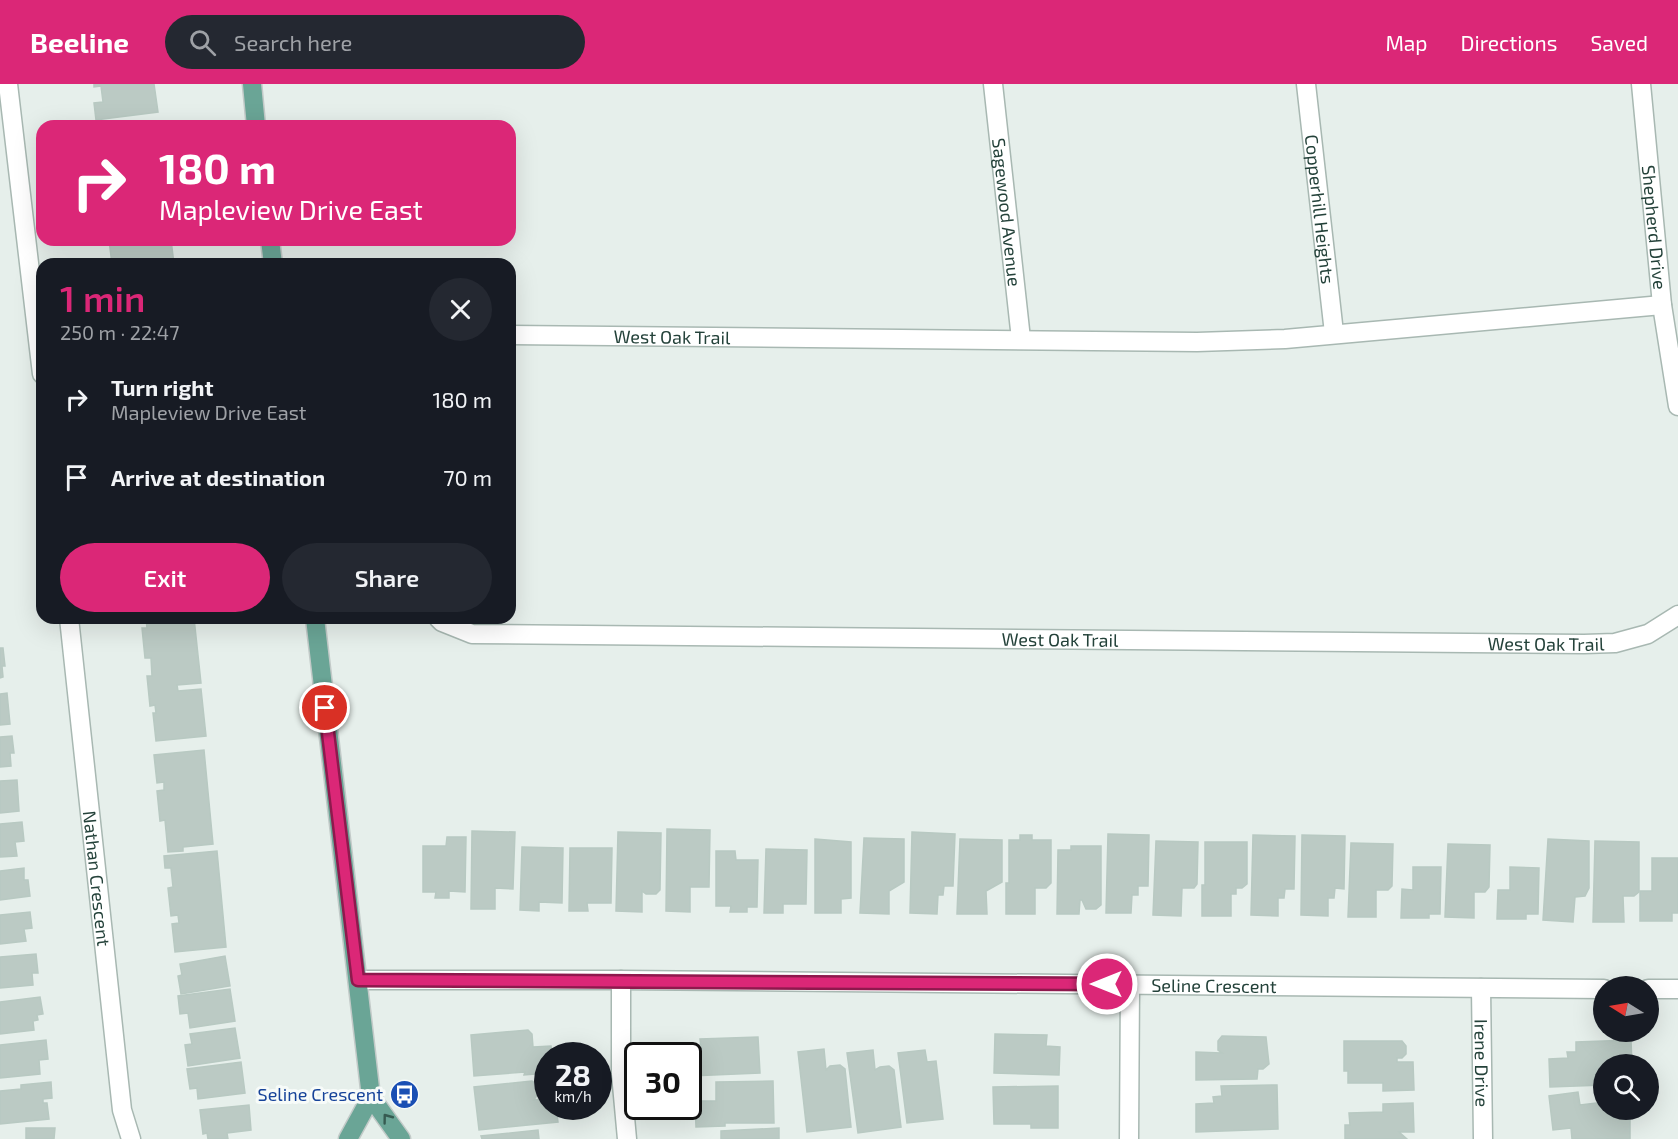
<!DOCTYPE html>
<meta charset="utf-8">
<style>
:root{--surface:#171b24;--page:#242831;--text:#f1f3f6;--muted:#9ea1a6;--accent:#db2777}
body{margin:0;font-family:"Exo 2",sans-serif;background:var(--page);color:var(--text);height:100vh;display:flex;flex-direction:column;font-size:22px;white-space:nowrap}
*{box-sizing:border-box;margin:0}
p{font-size:20px;color:var(--muted)}
.icon{flex:none;width:33px;height:33px;fill:none;stroke:currentColor;stroke-width:2;stroke-linecap:round;stroke-linejoin:round}
.map{position:relative;flex:1;overflow:hidden}
.sheet{position:absolute;left:36px;top:174px;width:480px;height:366px;display:flex;flex-direction:column;background:var(--surface);border-radius:18px;box-shadow:0 6px 24px #0002}
.sheet>*{flex:none}
.top-card{position:absolute;left:36px;top:36px;width:480px;height:126px;border-radius:18px;box-shadow:0 6px 24px #0002;background:#db2777;color:#fff;overflow:hidden}
.needle{width:39px;rotate:281deg}
.buttons{position:absolute;left:1593px;top:892px;display:grid;gap:12px}
.buttons a{display:grid;place-items:center;width:66px;height:66px;border-radius:50%;background:var(--surface);box-shadow:0 6px 24px #0002;font-size:30px}
.speed{position:absolute;left:534px;top:958px;display:flex;gap:12px;font-size:30px;font-weight:700;text-align:center}
.speed>*{display:grid;place-content:center;width:78px;height:78px;border-radius:50%;background:var(--surface);box-shadow:0 6px 24px #0002;line-height:1}
.speed small{font-size:15px;font-weight:400}
.speed .limit{border:3px solid #111;border-radius:9px;background:#fff;color:#111}
.pin{position:absolute;display:grid;place-items:center;width:51px;height:51px;color:#fff;margin:-26px;border:3px solid #fff;border-radius:50%;box-shadow:0 2px 6px #0007}
.me{position:absolute;width:66px;margin:-33px;rotate:270deg;stroke-linejoin:round;filter:drop-shadow(0 0 4px #0008)}
.turn{display:flex;align-items:center;gap:21px;height:126px;padding:0 24px;font-size:27px}
.turn .icon{width:78px;height:78px;stroke-width:2.5}
.turn b{display:block;font-size:42px;line-height:51px}
.round{display:grid;place-items:center;flex:none;width:63px;height:63px;border-radius:32px;background:var(--page)}
.head{display:flex;align-items:center;justify-content:space-between;height:102px;padding:0 24px}
h1{font-size:36px;font-weight:600;line-height:45px;color:var(--accent)}
.cta{display:flex;gap:12px;margin-top:auto;padding:12px 24px}
.cta a{flex:1;height:69px;border-radius:36px;background:var(--accent);color:#fff;font-size:24px;font-weight:600;line-height:69px;text-align:center}
.cta a+a{background:var(--page);color:var(--text)}
ul{padding:0;list-style:none}
li{display:flex;align-items:center;gap:18px;height:78px;padding:0 24px}
li div{flex:1}
li b{display:block;font-size:22px}
li em{font-style:normal}
header{display:flex;align-items:center;gap:36px;box-sizing:border-box;height:84px;padding:0 30px;background:var(--accent);color:#fff}
header strong{font-size:28px}
nav{display:flex;gap:33px;margin-inline-start:auto;font-size:21px}
.search{width:420px;height:54px;background:var(--page);display:flex;align-items:center;gap:15px;box-sizing:border-box;padding:0 21px;border-radius:33px;color:var(--muted);font-size:22px}
.map>svg:first-child{display:block}
.building{fill:#bbcac4;stroke:#b8c9c2;stroke-width:1.5}
.lines{fill:none;stroke-linecap:round;stroke-linejoin:round}
.street-casing{stroke:#a8b8b2;stroke-width:21}
.primary-casing{stroke:#c2cac8;stroke-width:21}
.street{stroke:#fff;stroke-width:18}
.primary{stroke:#6aa596;stroke-width:18}
.oneway{stroke:#365b51}
.route-casing{stroke:#8e194d;stroke-width:15}
.route{stroke:#db2777;stroke-width:10}
.labels{text-anchor:middle;dominant-baseline:central;stroke-width:6;stroke-linejoin:round;paint-order:stroke}
.street-label{font-size:18px;fill:#24423a;stroke:#f7fbf9}
.transit-label{font-size:18px;fill:#164399;stroke:#f7fbf9;text-anchor:end}
</style>
<header>
<strong>Beeline</strong>
<div class="search"><svg class="icon" aria-label="search" viewBox="0 0 24 24"><circle cx="10" cy="10" r="6"/><path d="M15 15l6 6"/></svg>Search here</div>
<nav><a>Map</a><a>Directions</a><a>Saved</a></nav>
</header>
<div class="map">
<svg width="1678" height="1055" viewBox="0 0 1678 1055">
<rect width="100%" height="100%" fill="#e6efeb"/>
<g class="building">
<polygon points="94,0 154,0 158,28 96,36 94,19 103,18 101,2 94,3"/>
<polygon points="109,156 171,156 174,180 112,180"/>
<polygon points="146,534 194,534 201,599 177,601 178,607 201,605 206,652 156,657 153,629 156,629 155,621 150,622 147,592 152,592 151,574 145,574 142,544 147,544"/>
<polygon points="0,564 3,564 5,582 2,582 3,593 0,594"/>
<polygon points="7,609 10,640 0,641 0,610"/>
<polygon points="12,652 14,669 10,669 11,682 0,683 0,653"/>
<polygon points="204,666 213,760 183,763 183,767 168,768 165,736 160,737 157,707 164,706 164,698 157,699 154,671"/>
<polygon points="17,696 19,727 0,729 0,697"/>
<polygon points="22,738 24,757 15,758 17,772 0,773 0,740"/>
<polygon points="667,745 710,746 709,803 690,803 690,828 666,827"/>
<polygon points="472,747 515,748 513,805 495,804 495,825 471,825"/>
<polygon points="618,748 661,749 660,806 656,810 646,810 642,807 642,828 616,827"/>
<polygon points="912,748 955,750 953,802 944,802 943,811 938,811 937,830 910,829"/>
<polygon points="1108,750 1149,751 1148,802 1138,802 1138,811 1132,811 1131,829 1106,829"/>
<polygon points="1020,751 1032,751 1032,756 1051,756 1051,799 1046,804 1035,804 1035,830 1006,830 1006,799 1009,799 1009,756 1020,756"/>
<polygon points="1253,751 1295,752 1294,805 1285,805 1284,814 1278,814 1278,832 1251,831"/>
<polygon points="1302,751 1345,752 1344,805 1335,804 1334,814 1328,814 1328,832 1301,831"/>
<polygon points="447,753 466,753 465,808 449,807 449,814 435,814 436,808 423,808 423,762 446,762"/>
<polygon points="864,754 904,755 904,798 889,807 889,830 860,829"/>
<polygon points="815,755 851,758 851,814 841,815 841,829 815,829"/>
<polygon points="960,755 1002,756 1002,798 986,807 987,830 957,830"/>
<polygon points="1548,755 1589,757 1589,804 1585,812 1575,813 1573,838 1543,836"/>
<polygon points="1156,757 1198,758 1197,800 1194,804 1182,804 1181,832 1153,831"/>
<polygon points="1595,757 1639,758 1639,808 1634,812 1623,812 1624,838 1593,838"/>
<polygon points="1205,758 1247,758 1247,800 1242,804 1236,804 1236,810 1231,810 1231,832 1202,832 1202,801 1205,801"/>
<polygon points="1351,759 1393,760 1392,802 1388,806 1376,806 1376,833 1348,833"/>
<polygon points="1448,760 1490,761 1489,803 1485,808 1474,808 1474,834 1445,833"/>
<polygon points="1071,762 1101,762 1101,821 1096,825 1086,825 1082,816 1080,816 1079,830 1057,830 1058,766 1071,766"/>
<polygon points="522,763 563,764 562,819 539,818 539,827 520,826"/>
<polygon points="570,764 612,764 611,819 587,819 588,827 569,827"/>
<polygon points="766,765 807,766 806,820 783,820 783,829 764,829"/>
<polygon points="217,767 226,863 175,868 172,840 179,839 178,831 171,832 168,804 173,803 171,784 165,784 164,772"/>
<polygon points="716,767 735,767 736,776 758,776 757,823 747,823 747,828 730,828 731,822 716,822"/>
<polygon points="1652,774 1678,774 1678,829 1672,829 1672,837 1640,837 1640,807 1652,807"/>
<polygon points="1413,783 1441,783 1440,830 1429,830 1429,834 1401,834 1402,805 1413,806"/>
<polygon points="1510,783 1539,784 1538,830 1526,830 1526,835 1497,835 1498,806 1510,806"/>
<polygon points="24,784 24,796 28,796 30,812 0,816 0,787"/>
<polygon points="30,828 32,844 24,845 26,857 0,860 0,831"/>
<polygon points="36,870 38,889 32,889 33,901 0,904 0,873"/>
<polygon points="225,872 230,902 181,910 178,892 182,891 180,880"/>
<polygon points="230,905 235,937 190,944 188,929 180,930 178,912"/>
<polygon points="40,913 43,930 37,931 38,936 33,937 34,946 0,950 0,918"/>
<polygon points="235,944 240,974 188,982 185,961 192,960 190,950"/>
<polygon points="528,946 532,950 533,963 551,962 552,972 548,972 548,989 524,991 525,988 474,992 471,951"/>
<polygon points="995,950 1047,951 1046,962 1060,963 1059,991 994,989"/>
<polygon points="1222,952 1266,953 1269,980 1263,985 1258,985 1257,995 1196,996 1196,968 1222,969 1218,966 1218,957"/>
<polygon points="758,953 760,989 690,992 689,966 701,965 700,955"/>
<polygon points="46,956 48,975 39,976 40,990 0,994 0,961"/>
<polygon points="1631,956 1632,981 1604,981 1604,1001 1550,1003 1549,975 1568,974 1567,968 1576,968 1576,958"/>
<polygon points="1344,957 1402,957 1406,962 1406,970 1402,974 1397,974 1397,978 1413,978 1414,1006 1383,1007 1383,999 1348,999 1348,987 1344,987"/>
<polygon points="824,965 826,986 830,982 840,981 845,985 851,1043 807,1048 798,968"/>
<polygon points="873,966 875,986 880,983 889,982 894,986 901,1043 858,1049 847,969"/>
<polygon points="925,966 927,978 936,977 943,1035 907,1039 898,969"/>
<polygon points="241,978 245,1009 198,1015 197,1004 190,1005 187,985"/>
<polygon points="532,997 536,1000 537,1011 534,1016 548,1014 548,1023 556,1023 558,1038 479,1046 474,1003"/>
<polygon points="773,997 774,1039 725,1039 725,1042 696,1043 695,1017 716,1017 716,998"/>
<polygon points="51,998 52,1014 43,1015 43,1019 47,1019 49,1035 0,1040 0,1007 21,1005 21,1001"/>
<polygon points="1277,1001 1278,1045 1196,1048 1196,1020 1214,1019 1213,1013 1222,1012 1221,1002"/>
<polygon points="1058,1002 1058,1044 1031,1044 1031,1040 994,1040 993,1003"/>
<polygon points="1578,1008 1580,1021 1604,1018 1604,1026 1625,1026 1625,1029 1630,1033 1630,1055 1572,1055 1571,1044 1553,1046 1549,1012"/>
<polygon points="1413,1019 1414,1048 1399,1048 1407,1055 1345,1055 1345,1041 1350,1041 1349,1029 1383,1028 1383,1020"/>
<polygon points="249,1021 251,1046 227,1049 228,1055 208,1055 207,1049 203,1050 200,1026"/>
<polygon points="26,1044 55,1044 54,1055 26,1055"/>
<polygon points="779,1044 779,1055 721,1055 721,1047"/>
<polygon points="538,1046 539,1055 482,1055 481,1052"/>
</g>
<g class="lines">
<defs>
<g id="street">
<polyline points="8,0 42,290"/>
<path id="s1" d="M993,0L1021,255"/>
<path id="s2" d="M1306,0L1334,249"/>
<path id="s3" d="M1641,0L1662,221L1678,322"/>
<path id="s4" d="M510,251L1197,258L1285,255L1662,221"/>
<path id="s5" d="M69,534L122,1026L131,1055"/>
<path id="s6" d="M438,534L442,538L472,550L1584,560L1615,559L1648,550L1678,531"/>
<path id="s7" d="M358,896H621L1604,905"/>
<polyline points="621,896 621,990 627,1055"/>
<path id="s8" d="M1481,904L1483,1055"/>
<polyline points="1648,905 1678,905"/>
<polyline points="1129,1055 1130,900"/>
</g>
<g id="primary">
<polyline points="252,0 256,42"/>
<polyline points="270,156 273,180"/>
<polyline points="315,534 371,1013 401,1055"/>
<polyline points="348,1055 371,1013"/>
</g>
</defs>
<use href="#street" class="street-casing"/>
<use href="#primary" class="primary-casing"/>
<use href="#street" class="street"/>
<use href="#primary" class="primary"/>
</g>
<defs><path id="oneway-chevron" d="M-2-3.5L2.5 0L-2 3.5" fill="none" stroke-width="1.6" stroke-linecap="round" stroke-linejoin="round" transform="scale(1.5)"/></defs>
<use class="oneway" href="#oneway-chevron" transform="translate(387 1034) rotate(-127)"/>
<g class="lines">
<defs>
<polyline id="route" points="325,624 358,896 1107,900"/>
</defs>
<use href="#route" class="route-casing"/>
<use href="#route" class="route"/>
</g>
<defs>
<symbol id="bus-disc" viewBox="-11 -11 22 22"><circle r="9.5" fill="#1a4fb4" stroke="#f7fbf9"/><path d="M-5-6H5V4H4V6H2V4H-2V6H-4V4H-5ZM-3.5-4V0h7V-4ZM-3.5 1.2v1.5H-2V1.2ZM2 1.2v1.5H3.5V1.2Z" fill="#fff"/></symbol>
</defs>
<g fill-rule="evenodd">
<use href="#bus-disc" x="388" y="994" width="33" height="33"/>
</g>
<g class="labels">
<g class="street-label">
<text stroke="none"><textPath href="#s2" startOffset="126">Copperhill Heights</textPath></text>
<text stroke="none"><textPath href="#s1" startOffset="129">Sagewood Avenue</textPath></text>
<text stroke="none"><textPath href="#s3" startOffset="144">Shepherd Drive</textPath></text>
<text stroke="none"><textPath href="#s4" startOffset="162">West Oak Trail</textPath></text>
<text stroke="none"><textPath href="#s6" startOffset="626">West Oak Trail</textPath></text>
<text stroke="none"><textPath href="#s6" startOffset="1112">West Oak Trail</textPath></text>
<text stroke="none"><textPath href="#s5" startOffset="262">Nathan Crescent</textPath></text>
<text stroke="none"><textPath href="#s7" startOffset="856">Seline Crescent</textPath></text>
<text stroke="none"><textPath href="#s8" startOffset="75">Irene Drive</textPath></text>
</g>
<g class="transit-label">
<text x="383" y="1010">Seline Crescent</text>
</g>
</g>
</svg>
<div class="buttons">
<a><svg class="needle" viewBox="-14 -14 28 28"><path d="M0-13l5 13h-10z" fill="#e53935"/><path d="M0 13l5-13h-10z" fill="#9ea1a6"/></svg></a>
<a><svg class="icon" aria-label="search" viewBox="0 0 24 24"><circle cx="10" cy="10" r="6"/><path d="M15 15l6 6"/></svg></a>
</div>
<div class="speed"><div>28<small>km/h</small></div><div class="limit">30</div></div>
<div class="pin" style="left:325px;top:624px;background:#d93025"><svg class="icon" aria-label="arrive" viewBox="0 0 24 24"><path d="M6 21V4h12l-3 4 3 4H6"/></svg></div>
<svg class="me" style="left:1107px;top:900px" viewBox="-20 -20 40 40"><circle r="17" fill="#db2777" stroke="#fff" stroke-width="3"/><path d="M0-11L8 9 0 5-8 9z" fill="#fff"/></svg>
<div class="top-card">
<div class="turn"><svg class="icon" aria-label="right" viewBox="0 0 24 24"><path d="M7 20v-9h11M14 6l5 5-5 5"/></svg><div><b>180 m</b>Mapleview Drive East</div></div>
</div>
<section class="sheet">
<div class="head"><div><h1>1 min</h1><p>250 m · 22:47</p></div><a class="round"><svg class="icon" aria-label="close" viewBox="0 0 24 24"><path d="M6 6l12 12M18 6L6 18"/></svg></a></div>
<ul>
<li><svg class="icon" aria-label="right" viewBox="0 0 24 24"><path d="M7 20v-9h11M14 6l5 5-5 5"/></svg><div><b>Turn right</b><p>Mapleview Drive East</p></div><em>180 m</em></li>
<li><svg class="icon" aria-label="arrive" viewBox="0 0 24 24"><path d="M6 21V4h12l-3 4 3 4H6"/></svg><div><b>Arrive at destination</b></div><em>70 m</em></li>
</ul>
<div class="cta"><a>Exit</a><a>Share</a></div>
</section>
</div>
